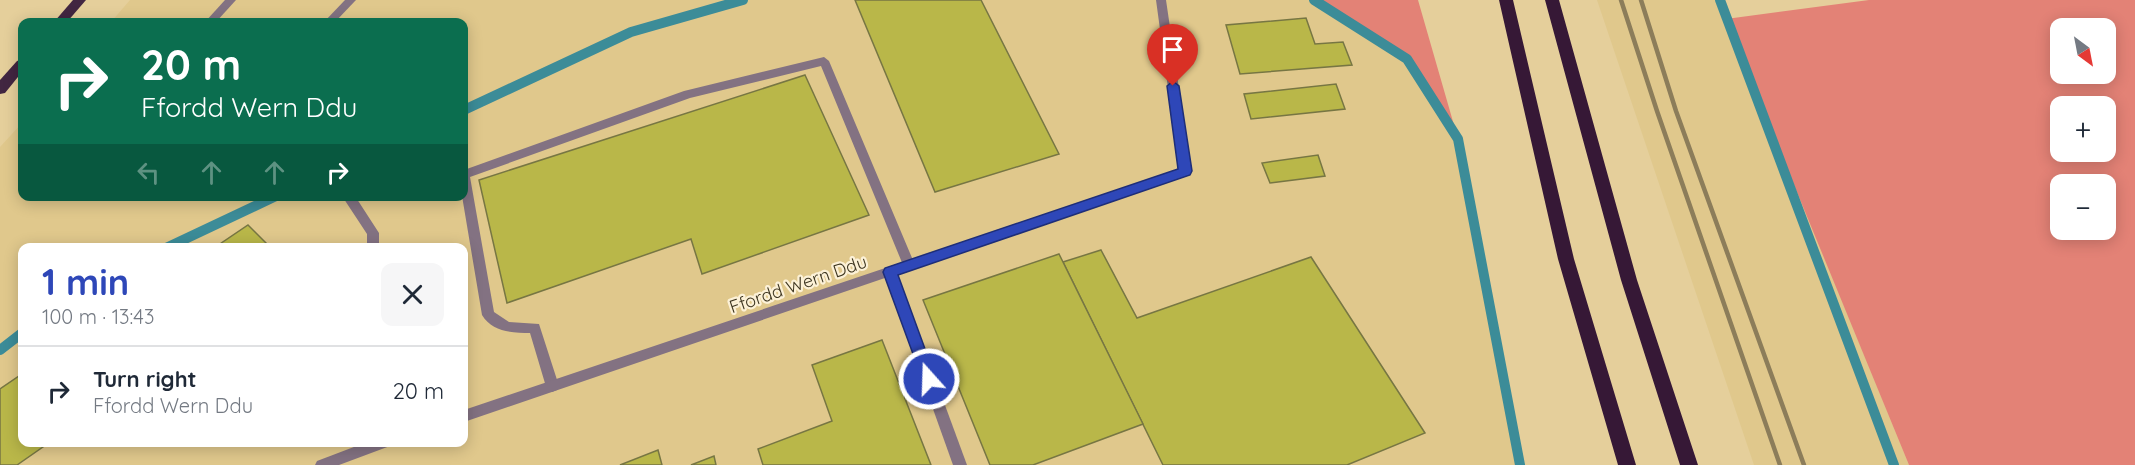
<!DOCTYPE html>
<meta charset="utf-8">
<style>
:root{--surface:#fff;--page:#f6f6f7;--text:#1f2937;--muted:#747a83;--line:#e0e1e3;--accent:#2e47b8}
body{margin:0;font-family:Quicksand,sans-serif;background:var(--page);color:var(--text);height:100vh;display:flex;flex-direction:column;font-size:22px;white-space:nowrap}
*{box-sizing:border-box;margin:0}
p{font-size:20px;color:var(--muted)}
.icon{flex:none;width:33px;height:33px;fill:none;stroke:currentColor;stroke-width:2;stroke-linecap:round;stroke-linejoin:round}
.map{position:relative;flex:1;overflow:hidden}
.panel{position:absolute;left:18px;top:243px;width:450px;height:204px;display:flex;flex-direction:column;background:var(--surface);border-radius:12px;box-shadow:0 3px 15px #0003}
.panel>*{flex:none}
.guide{position:absolute;left:18px;top:18px;width:450px;height:183px;border-radius:12px;box-shadow:0 3px 15px #0003;background:#0b6e4f;color:#fff;overflow:hidden}
.needle{width:39px;rotate:148deg}
.tools{position:absolute;left:2050px;top:18px;display:grid;gap:12px}
.tools a{display:grid;place-items:center;width:66px;height:66px;border-radius:12px;background:var(--surface);box-shadow:0 3px 15px #0003;font-size:30px}
.pin{position:absolute;display:grid;place-items:center;width:51px;height:51px;color:#fff;margin:-62px -26px;border-radius:50% 50% 50% 0;rotate:-45deg;box-shadow:0 0 6px #0007}
.pin .icon{rotate:45deg}
.me{position:absolute;width:66px;margin:-33px;rotate:340deg;stroke-linejoin:round;filter:drop-shadow(0 0 4px #0008)}
.turn{display:flex;align-items:center;gap:21px;height:126px;padding:0 24px;font-size:27px}
.turn .icon{width:78px;height:78px;stroke-width:2.5}
.turn b{display:block;font-size:42px;line-height:51px}
.lanes{display:flex;align-items:center;height:57px;padding:0 24px;background:#0003;justify-content:center;gap:30px;direction:ltr}
.lanes .off{opacity:.35}
.round{display:grid;place-items:center;flex:none;width:63px;height:63px;border-radius:12px;background:var(--page)}
.head{display:flex;align-items:center;justify-content:space-between;height:102px;padding:0 24px}
h1{font-size:36px;font-weight:700;line-height:45px;color:var(--accent)}
ul{padding:0;list-style:none}
li{display:flex;align-items:center;gap:18px;height:90px;padding:0 24px;border-top:2px solid var(--line)}
li div{flex:1}
li b{display:block;font-size:22px}
li em{font-style:normal}
.map>svg:first-child{display:block}
.built{fill:#e0c88c;fill-rule:evenodd}
.green{fill:#e38276;fill-rule:evenodd}
.lines{fill:none;stroke-linecap:round;stroke-linejoin:round}
.stream{stroke:#3c8c98;stroke-width:10}
.building{fill:#b9b749;stroke:#777643;stroke-width:1.5}
.service{fill:#837282;fill-rule:evenodd}
.minor{fill:#837282;fill-rule:evenodd}
.primary{fill:#422641;fill-rule:evenodd}
.trunk{fill:#361836;fill-rule:evenodd}
.rail{stroke:#8c7d5a;stroke-width:4.5}
.route{fill:#2e47b8;stroke:#1e2e78;stroke-width:1.5}
.labels{text-anchor:middle;dominant-baseline:central;stroke-width:4.5;stroke-linejoin:round;paint-order:stroke}
.street-label{font-size:18px;fill:#3d3520;stroke:#fcf1d7}
</style>
<div class="map">
<svg width="2135" height="465" viewBox="0 0 2135 465">
<rect width="100%" height="100%" fill="#e5cf9b"/>
<g class="built">
<path d="M130,0H1314L1407,59L1458,139L1520,465H0V147L22,123V196H464V22H111ZM22,248H464V442H22Z"/>
<polygon points="1597,0 1720,0 1909,465 1754,465"/>
</g>
<g class="green">
<polygon points="1314,0 1418,0 1458,139 1407,59"/>
<path d="M1869,0H2135V465H1909L1726,19ZM2061,28H2106V74H2061ZM2061,106H2106V152H2061ZM2061,184H2106V230H2061Z"/>
</g>
<g class="lines">
<g class="stream">
<polyline points="1314,0 1407,59 1458,139 1520,465"/>
<polyline points="1720,0 1894,465"/>
<polyline points="464,110 631,32 743,0"/>
<polyline points="166,248 276,196"/>
<polyline points="0,350 22,333"/>
</g>
</g>
<g class="building">
<polygon points="855,0 981,0 1059,154 935,192"/>
<polygon points="1306,18 1315,44 1343,42 1352,65 1240,74 1226,25"/>
<polygon points="805,75 869,215 702,274 691,239 507,303 479,180"/>
<polygon points="1336,84 1345,109 1251,119 1244,94"/>
<polygon points="1318,155 1325,176 1270,183 1262,163"/>
<polygon points="248,225 271,248 214,248"/>
<polygon points="1101,250 1137,318 1311,257 1425,433 1347,465 1163,465 1063,262"/>
<polygon points="1059,254 1143,424 1033,465 990,465 923,300"/>
<polygon points="882,340 931,465 763,465 758,449 832,421 812,365"/>
<polygon points="22,374 22,442 50,442 17,465 0,465 0,389"/>
<polygon points="658,450 662,465 620,465"/>
<polygon points="714,456 716,465 691,465"/>
</g>
<g class="lines">
<g class="service">
<polygon points="225,0 236,0 216,22 205,22"/>
<path d="M824,57L829,61L915,265L913,269H905L903,265L821,66L690,98L470,177L494,312L509,322L539,324L559,386L557,390L552,392L547,390L530,333C513,333 492,332 482,315L462,196H464V170L684,91Z"/>
<polygon points="890,267 894,268 896,272 967,465 953,465 884,272 886,268"/>
</g>
<g class="minor">
<polygon points="345,0 356,0 335,22 324,22"/>
<polygon points="1156,0 1166,0 1191,171 1189,174 464,422 464,410 1179,169"/>
<polygon points="342,196 355,196 379,233 379,248 367,248 367,234"/>
<polygon points="367,442 392,442 390,446 339,465 315,465 317,461"/>
</g>
<g class="primary">
<polygon points="73,0 86,0 67,22 54,22"/>
<polygon points="22,59 22,72 5,93 0,94 0,80 17,61"/>
</g>
<g class="trunk">
<polygon points="1499,0 1513,0 1574,259 1636,465 1618,465 1558,259"/>
<polygon points="1545,0 1559,0 1637,280 1698,465 1680,465 1621,280"/>
</g>
<g class="rail">
<polyline points="1621,0 1657,111 1780,465"/>
<polyline points="1641,0 1676,111 1804,465"/>
</g>
</g>
<polygon class="route" points="1173,81 1179,86 1192,171 1190,175 898,275 936,379 934,384 929,386 924,384 883,272 885,268 1178,169 1167,86"/>
<g class="labels">
<g class="street-label">
<text transform="translate(798 284) rotate(-19)">Ffordd Wern Ddu</text>
</g>
</g>
</svg>
<div class="tools">
<a><svg class="needle" viewBox="-14 -14 28 28"><path d="M0-13l5 13h-10z" fill="#e53935"/><path d="M0 13l5-13h-10z" fill="#747a83"/></svg></a>
<a>+</a>
<a>−</a>
</div>
<div class="pin" style="left:1173px;top:86px;background:#d93025"><svg class="icon" aria-label="arrive" viewBox="0 0 24 24"><path d="M6 21V4h12l-3 4 3 4H6"/></svg></div>
<svg class="me" style="left:929px;top:379px" viewBox="-20 -20 40 40"><circle r="17" fill="#2e47b8" stroke="#fff" stroke-width="3"/><path d="M0-11L8 9 0 5-8 9z" fill="#fff"/></svg>
<div class="guide">
<div class="turn"><svg class="icon" aria-label="right" viewBox="0 0 24 24"><path d="M7 20v-9h11M14 6l5 5-5 5"/></svg><div><b>20 m</b>Ffordd Wern Ddu</div></div>
<div class="lanes"><svg class="icon off" aria-label="left" viewBox="0 0 24 24"><path d="M17 20v-9H6M10 6l-5 5 5 5"/></svg><svg class="icon off" aria-label="ahead" viewBox="0 0 24 24"><path d="M12 20V5M6 11l6-6 6 6"/></svg><svg class="icon off" aria-label="ahead" viewBox="0 0 24 24"><path d="M12 20V5M6 11l6-6 6 6"/></svg><svg class="icon" aria-label="right" viewBox="0 0 24 24"><path d="M7 20v-9h11M14 6l5 5-5 5"/></svg></div>
</div>
<section class="panel">
<div class="head"><div><h1>1 min</h1><p>100 m · 13:43</p></div><a class="round"><svg class="icon" aria-label="close" viewBox="0 0 24 24"><path d="M6 6l12 12M18 6L6 18"/></svg></a></div>
<ul>
<li><svg class="icon" aria-label="right" viewBox="0 0 24 24"><path d="M7 20v-9h11M14 6l5 5-5 5"/></svg><div><b>Turn right</b><p>Ffordd Wern Ddu</p></div><em>20 m</em></li>
</ul>
</section>
</div>
